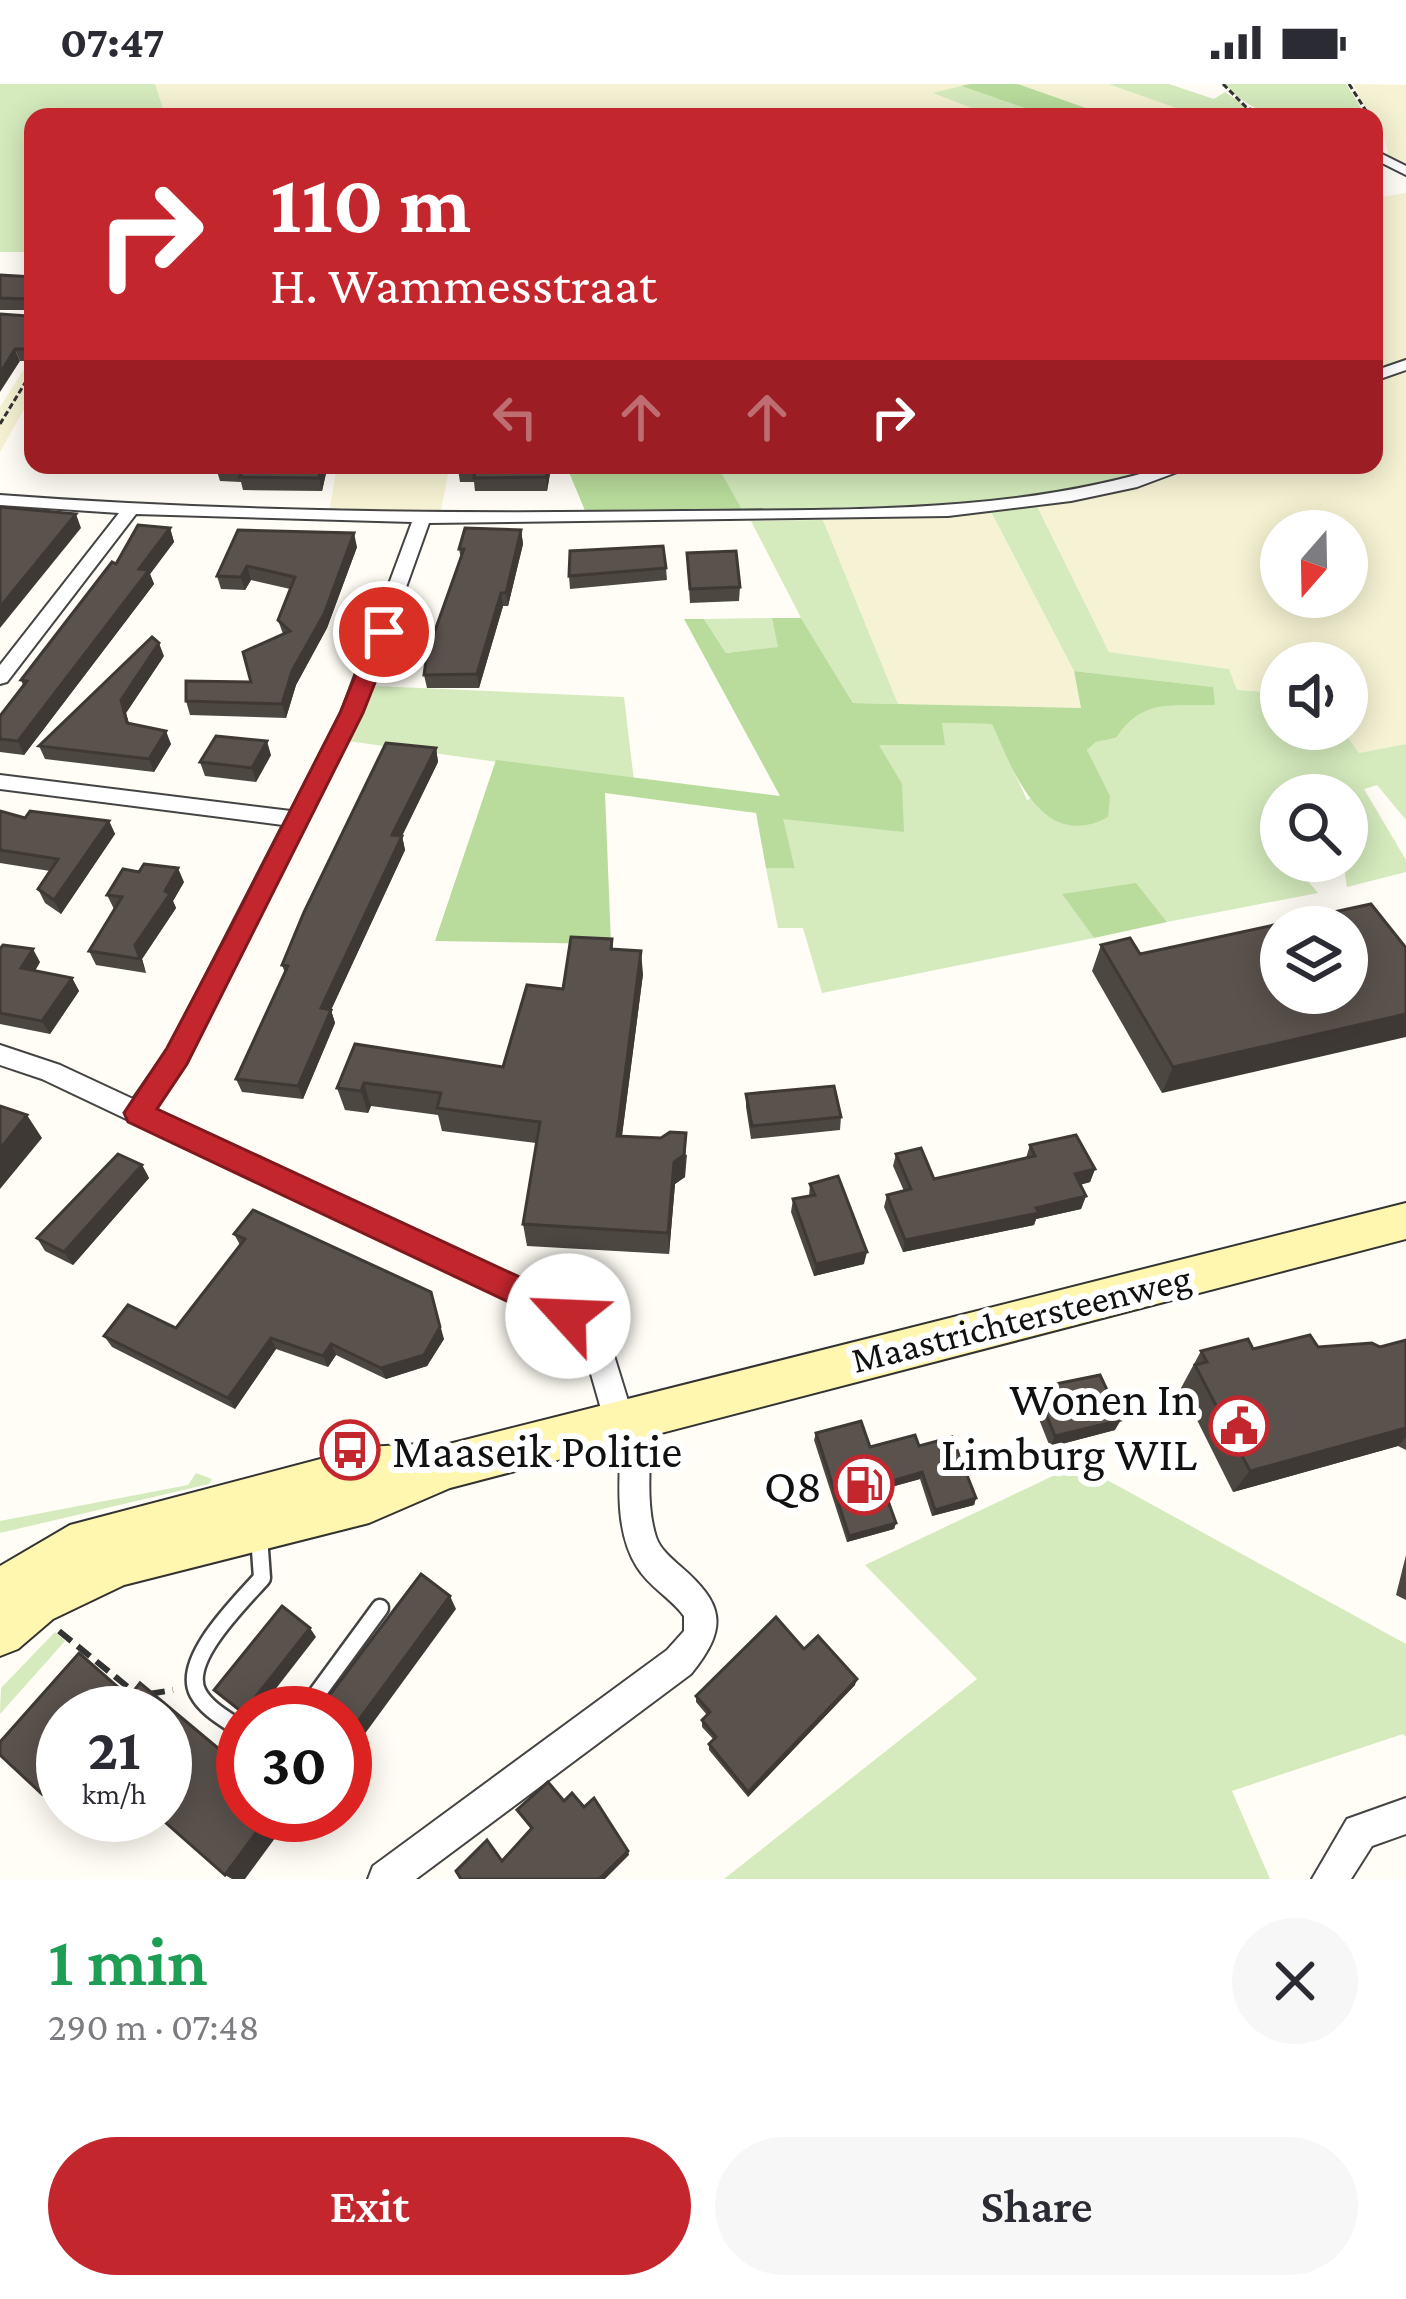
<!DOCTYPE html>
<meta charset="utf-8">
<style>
:root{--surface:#fff;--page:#f7f7f7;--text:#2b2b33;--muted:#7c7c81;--accent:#c4262e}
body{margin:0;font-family:"Crimson Pro",serif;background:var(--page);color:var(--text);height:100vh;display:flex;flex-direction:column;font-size:45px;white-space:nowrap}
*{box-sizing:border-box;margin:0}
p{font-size:39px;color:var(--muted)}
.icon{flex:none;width:66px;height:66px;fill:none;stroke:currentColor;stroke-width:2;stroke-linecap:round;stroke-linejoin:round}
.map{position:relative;height:1795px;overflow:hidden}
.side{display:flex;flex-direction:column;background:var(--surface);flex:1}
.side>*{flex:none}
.banner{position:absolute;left:24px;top:24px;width:1359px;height:366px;border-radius:24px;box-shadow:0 6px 30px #0003;background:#c4262e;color:#fff;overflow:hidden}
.needle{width:78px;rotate:200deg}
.buttons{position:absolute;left:1260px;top:426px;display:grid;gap:24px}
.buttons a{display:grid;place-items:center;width:108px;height:108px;border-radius:50%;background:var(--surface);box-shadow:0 6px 30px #0003;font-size:60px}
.speed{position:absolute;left:36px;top:1602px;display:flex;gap:24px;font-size:60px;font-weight:700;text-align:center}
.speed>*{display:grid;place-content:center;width:156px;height:156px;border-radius:50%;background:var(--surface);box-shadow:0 6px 30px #0003;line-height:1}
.speed small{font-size:30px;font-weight:400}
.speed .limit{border:18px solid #d22;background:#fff;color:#111}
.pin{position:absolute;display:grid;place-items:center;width:102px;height:102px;color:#fff;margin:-51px;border:6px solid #fff;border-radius:50%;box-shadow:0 3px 12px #0007}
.me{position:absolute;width:132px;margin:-66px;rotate:295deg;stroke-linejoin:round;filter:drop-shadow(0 0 9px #0008)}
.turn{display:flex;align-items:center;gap:42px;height:252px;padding:0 48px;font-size:54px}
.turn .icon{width:156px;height:156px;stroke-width:2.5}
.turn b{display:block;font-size:84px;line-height:102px}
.lanes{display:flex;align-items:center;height:114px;padding:0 48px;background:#0003;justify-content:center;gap:60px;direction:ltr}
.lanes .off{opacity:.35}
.round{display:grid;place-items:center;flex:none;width:126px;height:126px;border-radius:63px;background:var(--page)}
.head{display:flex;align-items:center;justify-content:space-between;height:204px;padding:0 48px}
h1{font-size:72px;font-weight:600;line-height:90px;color:#1e9e55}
.cta{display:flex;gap:24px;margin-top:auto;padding:24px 48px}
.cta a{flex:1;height:138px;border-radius:72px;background:var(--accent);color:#fff;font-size:48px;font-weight:600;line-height:138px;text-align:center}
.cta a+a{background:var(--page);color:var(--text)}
.status{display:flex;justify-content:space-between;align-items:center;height:84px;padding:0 60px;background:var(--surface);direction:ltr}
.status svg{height:33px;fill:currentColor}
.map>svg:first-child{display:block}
.farmland{fill:#f6f3d4;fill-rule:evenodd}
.green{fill:#d5ebbd}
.forest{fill:#b9dc9c}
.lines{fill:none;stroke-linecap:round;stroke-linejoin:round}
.service-casing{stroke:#444;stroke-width:21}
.minor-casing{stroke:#444;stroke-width:4}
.secondary-casing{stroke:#333;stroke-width:4}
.path-far1{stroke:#333;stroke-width:3;stroke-dasharray:6 3;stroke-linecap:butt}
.path{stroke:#333;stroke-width:6;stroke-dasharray:16 8;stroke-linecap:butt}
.service{stroke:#fff;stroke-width:16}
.minor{fill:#fff;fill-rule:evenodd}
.secondary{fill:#fff6b0;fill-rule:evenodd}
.wall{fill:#4d4742}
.shaded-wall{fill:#3f3936}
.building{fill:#5a524d;stroke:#3f3936;stroke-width:3;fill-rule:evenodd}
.route{fill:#c4262e;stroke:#7f191e;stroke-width:3}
.labels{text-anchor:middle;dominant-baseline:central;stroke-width:12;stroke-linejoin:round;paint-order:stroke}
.street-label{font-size:39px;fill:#111;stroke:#fff}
.near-poi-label{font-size:48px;fill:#111;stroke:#fff;text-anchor:end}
</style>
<div class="status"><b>07:47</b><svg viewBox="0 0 49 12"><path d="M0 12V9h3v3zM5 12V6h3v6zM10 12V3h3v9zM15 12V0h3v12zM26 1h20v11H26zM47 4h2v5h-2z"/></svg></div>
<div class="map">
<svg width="1406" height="1795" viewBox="0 0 1406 1795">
<rect width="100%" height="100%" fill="#fffdf5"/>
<g class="farmland">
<polygon points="155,0 970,0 935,9 995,33 166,33"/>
<polygon points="1018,0 1108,0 1202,33 1112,33"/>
<polygon points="1354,0 1406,1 1406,84 1388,70 1383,44 1360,16"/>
<polygon points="1406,109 1406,275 1374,287 1374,114"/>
<polygon points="33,271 33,309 0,368 0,323"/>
<path d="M1406,287V660L1359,669L1342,645H1347V579H1281V609L1237,606L1229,585L1109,568L1036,420L1124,405L1200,381H1374V298ZM1281,447H1347V513H1281Z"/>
<polygon points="337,381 450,381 440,430 329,429"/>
<polygon points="989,424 1074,587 1081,624 898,620 823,436"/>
</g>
<g class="green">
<polygon points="0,0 155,0 166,33 33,33 33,168 0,168"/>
<polygon points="1108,0 1169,0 1214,15 1225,8 1261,33 1202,33"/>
<path d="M1225,0H1346L1367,33C1314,33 1262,44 1225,0Z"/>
<polygon points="961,2 1051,33 995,33 933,9"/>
<polygon points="717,381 1170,381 1097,405 985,419 743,427"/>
<polygon points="1036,420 1109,568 1229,585 1237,606 1281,609 1281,645 1342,645 1359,669 1406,660 1406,736 1377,701 1364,705 1406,776 1406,788 1347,803 1343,777 1347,777 1347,711 1281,711 1281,726 1267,732 1265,745 1281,765 1281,777 1291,777 1318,809 1167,838 1136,800 1063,811 1094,854 822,909 803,844 778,844 766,784 795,783 782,735 878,661 944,661 941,639 992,640 1027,716 1094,684 1087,666 1096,658 1116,654 1130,632 1212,603 1074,587 989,424"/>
<polygon points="823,436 898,620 853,619 801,534 751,437"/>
<polygon points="772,534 779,563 726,569 704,535"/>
<polygon points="375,602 624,613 634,697 348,657"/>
<polygon points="1078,1380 1406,1560 1406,1653 1403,1650 1232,1707 1270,1795 724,1795 977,1595 865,1481"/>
<polygon points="196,1389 212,1395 209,1400 0,1449 0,1437 188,1401"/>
<polygon points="55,1548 65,1557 0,1630 1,1604"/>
</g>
<g class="forest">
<polygon points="970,0 1018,0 1103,30 1051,33 961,2"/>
<polygon points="566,381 717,381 743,427 586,429"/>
<path d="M772,534H801L853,619L1081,624L1074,587L1213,603L1215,621C1171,622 1142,614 1116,654L1096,658L1087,666L1110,712L1108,733C1041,769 1013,686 992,640L942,639L945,661H879L902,700L904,748L783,735L795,784H766L756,729L605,709L611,860L435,857L496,676L780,712L684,535H704L726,569L778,563Z"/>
<polygon points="1136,799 1167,838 1094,854 1062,810"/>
</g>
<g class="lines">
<defs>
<g id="service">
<polyline points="303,1629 380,1524"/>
<path d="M243,1647C228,1636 207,1626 198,1609C180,1576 242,1517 262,1494L259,1452"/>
</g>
<g id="minor">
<polygon points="1374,66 1406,82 1406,91 1374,75"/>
<polygon points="1406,276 1406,286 1374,297 1374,287"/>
<path d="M1171,381H1196L1137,403L1071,417L948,432L429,439L361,629L186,979L155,1025L579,1222L608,1252L629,1320L636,1318L647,1322L651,1332C652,1370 644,1416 656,1453C660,1465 671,1474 680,1482C724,1520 729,1543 691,1590L416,1795H368L373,1782L667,1566L684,1547V1532C671,1514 649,1503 637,1483C613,1445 620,1393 621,1349L607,1346L585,1269L559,1240L42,995L0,981V961L60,981L133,1015L168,965L283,741L0,705V691L291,727L341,629L412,438L136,430L7,598L0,600V581L119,429L0,421V411C228,428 455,430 683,427C847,425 1013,431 1171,381Z"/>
<polygon points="1406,1714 1406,1750 1372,1762 1351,1795 1312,1795 1347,1735"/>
</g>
<polygon id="secondary" points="1406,1119 1406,1155 450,1404 369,1439 124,1501 53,1535 18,1565 0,1572 0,1482 70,1441 366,1363 423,1360 433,1364"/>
</defs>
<use href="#service" class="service-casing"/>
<use href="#minor" class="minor-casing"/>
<use href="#secondary" class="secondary-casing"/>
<g class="path-far1">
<polyline points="1223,0 1246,23 1265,33"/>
<polyline points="1349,0 1370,33"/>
<polyline points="1374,39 1378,52"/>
<polyline points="0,340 33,286"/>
</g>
<g class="path">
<polyline points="59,1547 134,1608"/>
<polyline points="149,1610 173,1606"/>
</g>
<use href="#service" class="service"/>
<use href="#minor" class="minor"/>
<use href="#secondary" class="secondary"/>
</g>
<g class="wall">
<polygon points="0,191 33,193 33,226 0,226"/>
<polygon points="33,227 33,277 20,277 0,230 28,232"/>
<polygon points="216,384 327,385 322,407 243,406 241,398 220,397"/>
<polygon points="551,384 547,407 475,407 474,398 460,398 458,385"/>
<polygon points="170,444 174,458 150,490 154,500 24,671 0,668 0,632 23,601 21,596 116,480"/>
<polygon points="238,446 357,463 327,544 296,601 286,634 190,631 186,617 251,598 283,550 278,536 290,505 251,496 245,506 221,505 217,492"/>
<polygon points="521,446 523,460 508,522 503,522 479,604 427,604 424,591 461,475 459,465"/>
<polygon points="687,469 740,503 739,517 690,519"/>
<polygon points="666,484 667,496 570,505 569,492"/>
<polygon points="164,572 126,629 129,639 171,660 154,688 45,675 39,662"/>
<polygon points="436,664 438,678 402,752 405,766 331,926 335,939 303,1015 242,1008 236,995 285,889 282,881"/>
<polygon points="271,671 256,698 205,692 200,678"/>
<polygon points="0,727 25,734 109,737 115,750 61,830 45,819 38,805 50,787 0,779"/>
<polygon points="184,798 173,817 176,824 142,875 146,889 96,881 89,867 114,825 107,811"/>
<polygon points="1371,820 1162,1009 1092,887 1101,861 1140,870"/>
<polygon points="612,855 613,865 643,890 622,1052 687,1071 685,1093 675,1100 669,1170 527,1162 523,1140 536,1059 442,1047 438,1031 371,1022 368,1029 345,1026 337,1004 355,960 503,983 563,905"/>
<polygon points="0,865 40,878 35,887 72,894 79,907 50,950 0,940"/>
<polygon points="746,1010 841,1033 840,1046 751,1055 746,1023"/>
<polygon points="1030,1061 1095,1085 1090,1098 1080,1101 1086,1112 1081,1125 1036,1135 1034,1141 903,1168 884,1123 887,1111 904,1107 893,1082 896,1070 934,1095 1026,1074"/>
<polygon points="142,1081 149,1094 73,1181 45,1167 37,1154"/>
<polygon points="810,1100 864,1180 814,1192 791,1128 793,1115 809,1112"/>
<polygon points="234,1150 444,1255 427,1282 386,1295 336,1271 328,1283 276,1265 235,1325 112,1263 104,1252 176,1244 240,1161"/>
<polygon points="1406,1256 1406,1366 1398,1362 1233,1408 1181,1304 1201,1267 1318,1263 1380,1263"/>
<polygon points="1035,1304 1115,1346 1050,1363 1031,1315"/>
<polygon points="816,1349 870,1363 919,1362 976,1414 974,1421 932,1432 920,1395 884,1405 896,1439 894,1445 847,1458 814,1356"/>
<polygon points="1406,1471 1406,1516 1396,1511"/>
<polygon points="804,1565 855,1601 748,1713 709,1666 709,1660 714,1656 702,1643 702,1636 707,1631 696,1618 696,1612"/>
</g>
<g class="shaded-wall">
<polygon points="15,265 20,277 0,308 0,289"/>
<polygon points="321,381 326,381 327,385 322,407 319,394"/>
<polygon points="548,381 550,381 551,384 547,407 546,393"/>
<polygon points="76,430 81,444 0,544 0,523"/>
<polygon points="170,444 174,458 150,490 154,500 24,671 18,657"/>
<polygon points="521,446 523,460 508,522 506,509"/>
<polygon points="354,449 357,463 327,544 296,601 286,634 282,620 292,587"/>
<polygon points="247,482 251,496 245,506 241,493"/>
<polygon points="501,509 503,522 479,604 477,590"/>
<polygon points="159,559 164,572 126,629 132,652 121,616"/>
<polygon points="166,647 171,660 154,688 149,675"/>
<polygon points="267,657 271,671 256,698 252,684"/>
<polygon points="436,664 438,678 402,752 405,766 331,926 335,939 303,1015 298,1002 321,924 392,751"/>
<polygon points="109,737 115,750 61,830 54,816"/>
<polygon points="178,784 184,798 173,817 176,824 142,875 146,889 135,861"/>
<polygon points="33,865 40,878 28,898 21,884"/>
<polygon points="641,867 643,890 619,1074 617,1052"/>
<polygon points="72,894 79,907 50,950 42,937"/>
<polygon points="1406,930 1406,953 1162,1009 1173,983"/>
<polygon points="364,999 371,1022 368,1029 361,1007"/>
<polygon points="27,1031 42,1054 0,1105 0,1065"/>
<polygon points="686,1049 685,1093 675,1100 669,1170 668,1149 674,1078"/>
<polygon points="142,1081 149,1094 73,1181 64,1168"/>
<polygon points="1095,1085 1090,1098 1070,1103 1075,1090"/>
<polygon points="1086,1112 1081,1125 1036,1135 1034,1141 903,1168 905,1156"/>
<polygon points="867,1168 864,1180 814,1192 816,1180"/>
<polygon points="431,1208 444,1255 427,1282 386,1295 381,1284"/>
<polygon points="271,1254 276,1265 235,1325 228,1314"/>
<polygon points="331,1260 336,1271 328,1283 323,1272"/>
<polygon points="1121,1336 1115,1346 1050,1363 1055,1352"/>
<polygon points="1406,1344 1406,1353 1398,1362 1233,1408 1250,1387"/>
<polygon points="922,1388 920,1395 880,1406 882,1400"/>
<polygon points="976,1414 974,1421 932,1432 935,1426"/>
<polygon points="896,1439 894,1445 847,1458 849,1452"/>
<polygon points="450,1512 456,1525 345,1677 345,1655"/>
<polygon points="310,1544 316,1553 257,1629 244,1629"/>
<polygon points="857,1595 855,1601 748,1713 748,1708"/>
<polygon points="63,1685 63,1722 42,1710"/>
<polygon points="269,1731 292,1731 245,1795 232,1795 225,1791"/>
<polygon points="628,1767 629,1771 605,1795 599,1795"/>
</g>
<g class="building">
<polygon points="0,191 33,193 33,226 29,215 0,214"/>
<polygon points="33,227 33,234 30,238 33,238 33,265 15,265 0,289 0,230 28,232"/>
<polygon points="218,381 321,381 319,394 240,393 244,385 216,384"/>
<polygon points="459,381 548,381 546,393 474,394 475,384 458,385"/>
<polygon points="0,423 76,430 0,523"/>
<polygon points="138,441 170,444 139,485 149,486 18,657 0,655 0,632 27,597 21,596 112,478 116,480"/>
<polygon points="465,444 521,446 506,509 501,509 477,590 424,591 427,569 464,465 459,465"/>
<polygon points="238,446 354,449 324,530 292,587 282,620 186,617 186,597 251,598 243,568 290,547 278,536 295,493 247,482 241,493 217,492"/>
<polygon points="663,462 666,484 569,492 570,467"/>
<polygon points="736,467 740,503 690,505 687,469"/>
<polygon points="152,553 159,559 121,616 127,639 166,647 149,675 39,662"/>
<polygon points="216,652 267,657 252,684 200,678"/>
<polygon points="386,659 436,664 392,751 402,752 321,924 331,926 298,1002 236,995 288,882 282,881 304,828"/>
<polygon points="0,727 25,734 30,727 109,737 54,816 38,805 58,775 0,766"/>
<polygon points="144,780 178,784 165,807 170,810 135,861 140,875 89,867 122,813 107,811 123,785 139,788"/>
<path d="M1371,820L1406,864V930L1173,983L1101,861L1130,854L1140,870ZM1281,843H1347V909H1281Z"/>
<polygon points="571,853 612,855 611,865 641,867 617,1052 661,1054 670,1048 686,1049 684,1071 674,1078 668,1149 523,1140 540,1038 437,1024 441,1009 364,999 361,1007 337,1004 355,960 503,983 527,901 563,905"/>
<polygon points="3,861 33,865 21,884 72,894 42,937 0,929 0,865"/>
<polygon points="834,1002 841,1033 752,1042 746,1010"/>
<polygon points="0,1022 27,1031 0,1065"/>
<polygon points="1076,1051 1095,1085 1075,1090 1086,1112 1036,1124 1039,1129 905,1156 887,1111 911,1105 896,1070 921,1064 934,1095 1035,1072 1030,1061"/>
<polygon points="118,1070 142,1081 64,1168 37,1154"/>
<polygon points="838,1092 867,1168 816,1180 793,1115 815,1111 810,1100"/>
<polygon points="253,1126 431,1208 440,1243 424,1271 381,1284 331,1260 323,1272 271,1254 228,1314 104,1252 128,1221 176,1244 245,1155 234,1150"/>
<polygon points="1310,1251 1318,1263 1372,1259 1380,1263 1406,1256 1406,1344 1250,1387 1195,1281 1207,1278 1201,1267 1248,1255 1253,1265"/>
<polygon points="1100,1291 1121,1336 1055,1352 1035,1304"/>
<polygon points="861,1337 870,1363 915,1351 919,1362 952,1353 976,1414 935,1426 922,1388 882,1400 896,1439 849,1452 816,1349"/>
<polygon points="421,1490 450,1512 345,1655 345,1629 316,1629"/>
<polygon points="282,1522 310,1544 243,1629 214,1606"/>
<polygon points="776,1533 804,1565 818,1552 857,1595 748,1708 709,1660 716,1653 702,1636 710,1628 696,1612"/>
<polygon points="79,1569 129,1613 140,1599 243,1685 243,1731 269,1731 225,1791 157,1731 165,1731 165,1629 63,1629 63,1685 42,1710 0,1671 0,1658"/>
<polygon points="548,1698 564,1717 572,1709 584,1723 594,1714 628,1767 599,1795 461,1795 456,1787 487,1756 502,1777 532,1744 517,1726"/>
</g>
<polygon class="route" points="384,542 395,548 363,629 187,980 157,1025 580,1221 585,1232 580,1242 568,1246 128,1038 124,1029 167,964 223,858 340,629 373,548"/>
<defs>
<symbol id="civic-ring" viewBox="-11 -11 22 22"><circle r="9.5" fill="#fff" stroke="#c4262e" stroke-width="1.5"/><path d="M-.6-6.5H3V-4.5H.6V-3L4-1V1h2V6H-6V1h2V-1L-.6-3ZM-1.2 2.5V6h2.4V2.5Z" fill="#c4262e"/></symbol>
<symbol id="bus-ring" viewBox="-11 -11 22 22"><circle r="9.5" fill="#fff" stroke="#c4262e" stroke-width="1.5"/><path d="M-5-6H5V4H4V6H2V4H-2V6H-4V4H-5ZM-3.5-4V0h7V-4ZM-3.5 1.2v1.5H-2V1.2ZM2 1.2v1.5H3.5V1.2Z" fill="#c4262e"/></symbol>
<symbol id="fuel-ring" viewBox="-11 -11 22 22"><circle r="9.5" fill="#fff" stroke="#c4262e" stroke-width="1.5"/><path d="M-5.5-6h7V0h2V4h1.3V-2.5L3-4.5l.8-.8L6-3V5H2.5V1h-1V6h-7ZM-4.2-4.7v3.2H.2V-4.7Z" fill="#c4262e"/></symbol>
</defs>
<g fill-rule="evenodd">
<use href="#civic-ring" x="1206" y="1309" width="66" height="66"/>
<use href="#bus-ring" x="317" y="1333" width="66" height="66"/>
<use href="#fuel-ring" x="831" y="1368" width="66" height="66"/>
</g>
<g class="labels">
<g class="street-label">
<text transform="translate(1021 1234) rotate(-14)">Maastrichtersteenweg</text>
</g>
<g class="near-poi-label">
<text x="1197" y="1314">Wonen In<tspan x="1197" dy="55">Limburg WIL</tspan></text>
<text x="392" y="1366" text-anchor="start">Maaseik Politie</text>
<text x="822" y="1401">Q8</text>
</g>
</g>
</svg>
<div class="buttons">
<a><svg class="needle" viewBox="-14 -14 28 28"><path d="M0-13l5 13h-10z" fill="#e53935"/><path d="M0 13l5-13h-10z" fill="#7c7c81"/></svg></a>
<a><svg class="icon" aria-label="sound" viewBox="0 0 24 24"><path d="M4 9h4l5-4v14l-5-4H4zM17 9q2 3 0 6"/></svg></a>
<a><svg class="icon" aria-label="search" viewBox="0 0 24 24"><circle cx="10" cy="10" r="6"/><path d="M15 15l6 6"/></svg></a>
<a><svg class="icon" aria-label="layers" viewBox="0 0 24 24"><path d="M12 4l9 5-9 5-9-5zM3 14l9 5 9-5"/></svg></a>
</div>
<div class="speed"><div>21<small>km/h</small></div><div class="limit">30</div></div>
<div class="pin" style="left:384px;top:548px;background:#d93025"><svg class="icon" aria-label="arrive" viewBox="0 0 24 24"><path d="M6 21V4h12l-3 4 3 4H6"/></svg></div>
<svg class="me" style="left:568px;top:1232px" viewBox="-20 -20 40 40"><circle r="19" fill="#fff"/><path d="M0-13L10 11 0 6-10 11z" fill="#c4262e"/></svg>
<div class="banner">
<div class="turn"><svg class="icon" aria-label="right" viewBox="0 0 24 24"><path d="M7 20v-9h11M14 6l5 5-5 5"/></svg><div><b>110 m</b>H. Wammesstraat</div></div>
<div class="lanes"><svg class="icon off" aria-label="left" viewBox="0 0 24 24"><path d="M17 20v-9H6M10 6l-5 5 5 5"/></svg><svg class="icon off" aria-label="ahead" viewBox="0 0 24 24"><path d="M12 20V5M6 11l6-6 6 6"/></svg><svg class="icon off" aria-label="ahead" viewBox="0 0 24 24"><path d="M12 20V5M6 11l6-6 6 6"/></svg><svg class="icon" aria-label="right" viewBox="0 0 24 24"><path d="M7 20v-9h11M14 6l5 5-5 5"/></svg></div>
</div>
</div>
<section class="side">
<div class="head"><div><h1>1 min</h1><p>290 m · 07:48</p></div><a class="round"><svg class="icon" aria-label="close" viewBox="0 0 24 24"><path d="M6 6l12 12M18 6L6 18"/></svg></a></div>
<div class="cta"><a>Exit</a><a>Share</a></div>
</section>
